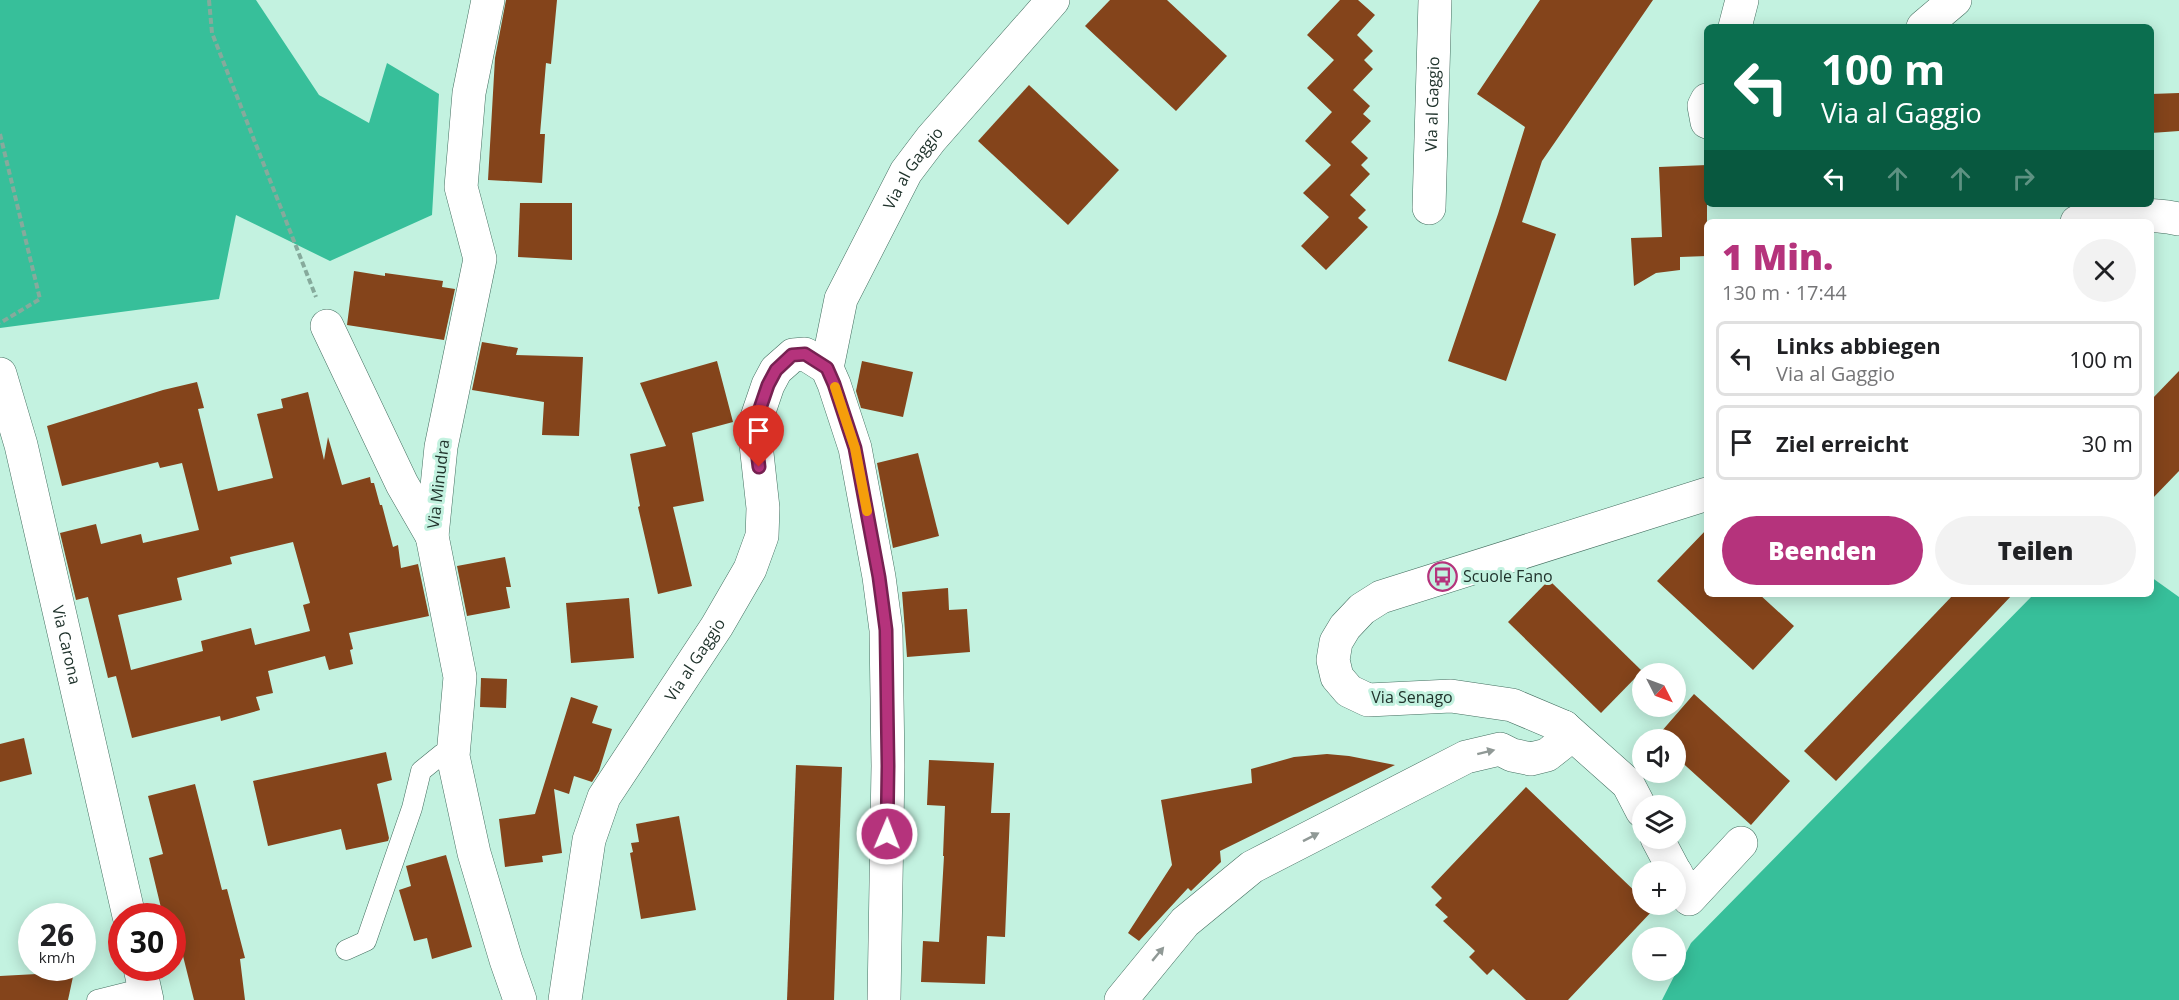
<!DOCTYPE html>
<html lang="de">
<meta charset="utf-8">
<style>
:root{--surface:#fff;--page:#f2f2f2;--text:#202124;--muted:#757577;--line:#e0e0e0;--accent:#b5337c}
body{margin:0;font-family:"Open Sans",sans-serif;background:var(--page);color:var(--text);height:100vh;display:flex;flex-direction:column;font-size:22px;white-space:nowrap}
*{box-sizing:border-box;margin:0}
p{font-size:20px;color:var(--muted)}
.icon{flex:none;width:33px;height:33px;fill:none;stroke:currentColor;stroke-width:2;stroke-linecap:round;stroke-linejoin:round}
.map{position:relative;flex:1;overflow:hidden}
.drawer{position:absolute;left:1704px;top:219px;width:450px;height:378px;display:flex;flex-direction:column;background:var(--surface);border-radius:9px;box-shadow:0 3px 15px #0003}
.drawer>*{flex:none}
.guide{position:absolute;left:1704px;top:24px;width:450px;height:183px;border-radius:9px;box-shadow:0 3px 15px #0003;background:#0b6e4f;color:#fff;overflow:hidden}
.needle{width:39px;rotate:132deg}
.buttons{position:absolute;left:1632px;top:663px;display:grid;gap:12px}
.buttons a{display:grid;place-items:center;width:54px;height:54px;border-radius:50%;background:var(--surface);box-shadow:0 3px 15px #0003;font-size:30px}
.speed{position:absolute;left:18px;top:903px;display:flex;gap:12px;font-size:30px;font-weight:700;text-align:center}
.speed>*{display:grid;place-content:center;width:78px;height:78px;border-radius:50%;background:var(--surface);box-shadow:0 3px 15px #0003;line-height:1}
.speed small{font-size:15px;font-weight:400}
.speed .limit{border:9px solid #d22;background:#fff;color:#111}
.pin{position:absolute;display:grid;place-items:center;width:51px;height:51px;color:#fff;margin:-62px -26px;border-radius:50% 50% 50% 0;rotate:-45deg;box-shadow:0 0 6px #0007}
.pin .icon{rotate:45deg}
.me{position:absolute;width:66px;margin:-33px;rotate:1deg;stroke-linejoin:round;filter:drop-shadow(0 0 4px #0008)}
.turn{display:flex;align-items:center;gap:21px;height:126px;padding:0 18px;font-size:27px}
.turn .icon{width:78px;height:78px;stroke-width:2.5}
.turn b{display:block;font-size:42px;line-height:51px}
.lanes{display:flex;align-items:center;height:57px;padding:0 18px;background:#0003;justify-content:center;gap:30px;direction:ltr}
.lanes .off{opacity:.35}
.round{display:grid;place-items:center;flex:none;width:63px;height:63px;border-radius:32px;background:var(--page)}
.summary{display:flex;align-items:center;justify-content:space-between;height:102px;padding:0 18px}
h1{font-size:36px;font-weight:800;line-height:45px;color:var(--accent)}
.primary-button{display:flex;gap:12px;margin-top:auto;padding:12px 18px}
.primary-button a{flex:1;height:69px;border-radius:36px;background:var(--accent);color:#fff;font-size:24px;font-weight:800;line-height:69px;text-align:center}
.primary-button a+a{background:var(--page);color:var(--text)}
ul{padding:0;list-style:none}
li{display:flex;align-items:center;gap:18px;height:75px;margin:0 12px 9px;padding:0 6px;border:3px solid var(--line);border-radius:9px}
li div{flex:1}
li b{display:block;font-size:22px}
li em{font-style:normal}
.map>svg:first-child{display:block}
.forest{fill:#37bf9a}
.building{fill:#84441b;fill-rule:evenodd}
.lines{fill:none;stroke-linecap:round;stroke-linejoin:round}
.service-casing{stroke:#446f60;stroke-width:21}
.minor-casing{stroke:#446f60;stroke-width:34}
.tertiary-casing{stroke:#446f60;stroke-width:34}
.path{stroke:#86aa9c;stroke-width:4;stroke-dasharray:6 3;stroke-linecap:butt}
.service{stroke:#fff;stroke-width:20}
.minor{stroke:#fff;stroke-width:33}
.tertiary{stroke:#fff;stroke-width:33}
.oneway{fill:#909996}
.route-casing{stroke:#762151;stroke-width:15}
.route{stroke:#b5337c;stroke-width:10}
.slow{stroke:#f59e0b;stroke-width:10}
.labels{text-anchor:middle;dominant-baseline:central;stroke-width:6;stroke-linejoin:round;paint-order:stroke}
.street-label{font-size:16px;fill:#20332c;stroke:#c3f2e0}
.poi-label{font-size:16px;fill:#20332c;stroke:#c3f2e0;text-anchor:start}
</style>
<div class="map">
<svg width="2179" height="1000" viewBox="0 0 2179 1000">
<rect width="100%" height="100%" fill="#c3f2e0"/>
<g class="forest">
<polygon points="0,0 256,0 319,95 369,123 387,63 439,94 432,215 330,261 236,215 219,299 0,328"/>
<polygon points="2151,577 2179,597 2179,1000 1662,1000 1691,943 2034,594 2151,594"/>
</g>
<g class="building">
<polygon points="506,0 557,0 551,64 546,63 540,134 545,134 542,183 488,180 495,58"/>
<polygon points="1110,0 1167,0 1227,56 1176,111 1085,26"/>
<polygon points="1340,0 1358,0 1375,15 1357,35 1373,51 1364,60 1373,69 1353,90 1370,106 1363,114 1371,121 1351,142 1368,158 1361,165 1370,174 1350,195 1366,210 1358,218 1368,227 1326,270 1301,246 1329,217 1303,193 1331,165 1305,141 1332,112 1307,88 1334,60 1307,35"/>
<polygon points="1540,0 1653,0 1542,161 1522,222 1556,234 1506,381 1448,361 1498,214 1525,127 1477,94"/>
<polygon points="1029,85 1119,170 1068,225 978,141"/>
<polygon points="2179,93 2179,131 2151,133 2151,94"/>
<polygon points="1707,165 1707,256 1680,257 1680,270 1656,273 1634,286 1631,238 1662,237 1659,167"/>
<polygon points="520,203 572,203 572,260 518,257"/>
<polygon points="354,271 385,276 385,273 443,281 442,287 455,289 444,340 347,325"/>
<polygon points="482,342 518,348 516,355 583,357 579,436 542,435 544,402 472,390"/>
<polygon points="717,361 733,422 692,433 704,501 673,507 692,586 658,594 638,507 640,506 630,454 666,446 640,383"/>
<polygon points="862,361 913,372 903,417 861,408 856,391"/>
<polygon points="2179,371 2179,471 2151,500 2151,400"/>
<path d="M197,382L204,408L198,409L218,491L273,478L257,414L283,408L281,399L308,392L324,460L328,437L342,485L370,477L371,483H374L380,505H382L393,547L398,545L401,568L418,564L429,616L349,633L353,649L350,650L353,664L329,670L325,656L268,671L273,693L256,697L260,710L221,721L220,716L132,738L116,676L108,678L88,597L76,600L60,533L96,524L101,544L141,534L143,543L199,530L182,463L160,468L158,462L62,486L47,426L163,390ZM293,542L310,603L303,605L310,631L255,645L251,628L201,641L203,651L131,670L118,615L182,600L177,578L232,564L230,557Z"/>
<polygon points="918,453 939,536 893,548 877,463"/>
<polygon points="1707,529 1707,594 1759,594 1794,626 1753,670 1657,581"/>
<polygon points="505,557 511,587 506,587 510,608 467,616 457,566"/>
<polygon points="1549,580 1642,671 1601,713 1508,622"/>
<polygon points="948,588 949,610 967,609 970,652 907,657 902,592"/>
<polygon points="1954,594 2013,594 1836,781 1804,751"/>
<polygon points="629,598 634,658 571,663 566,603"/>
<polygon points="481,678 507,679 506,708 480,707"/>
<polygon points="1694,694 1790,781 1751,825 1676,757 1676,740 1654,740"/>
<polygon points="571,697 598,706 592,723 612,729 599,771 592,782 574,776 569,794 554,789 562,853 542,856 543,862 505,867 499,819 535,814"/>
<polygon points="24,738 32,774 0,782 0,744"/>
<polygon points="386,752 392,780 377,784 389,838 388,841 346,850 341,829 268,846 253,781"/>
<polygon points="1327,754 1349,756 1395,765 1220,851 1221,862 1191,891 1188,888 1139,941 1128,933 1172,865 1161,800 1252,783 1251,769 1294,757"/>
<polygon points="929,760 994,763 991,813 1010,813 1005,937 987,936 985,984 921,982 923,941 939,942 944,856 943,856 945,806 927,805"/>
<polygon points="796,765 842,767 834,1000 787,1000"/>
<polygon points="195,784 222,890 227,889 245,958 240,959 245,1000 194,1000 173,916 163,916 149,858 163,854 148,796"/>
<polygon points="1526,787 1642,898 1642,904 1649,904 1654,909 1568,1000 1526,1000 1493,969 1487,975 1469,957 1475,951 1443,921 1448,917 1435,905 1442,898 1431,887"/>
<polygon points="679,816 696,910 641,919 630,853 633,852 631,843 639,842 636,824"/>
<polygon points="446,855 472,947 432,959 427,938 414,941 399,890 411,886 406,866"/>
<polygon points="74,972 68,1000 0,1000 0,976"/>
</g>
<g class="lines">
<defs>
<g id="service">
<polyline points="346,950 366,941 412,808 421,771 442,754 453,756"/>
<polyline points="97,1000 145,988"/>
</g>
<g id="minor">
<polyline points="488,0 469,93 461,187 480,259 441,447 432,536 460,677 453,756 474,853 506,960 520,1000"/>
<polyline points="1735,27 1742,0"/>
<polyline points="1923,27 1955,0"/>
<polyline points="1707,100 1704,106 1707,122"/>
<path id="s1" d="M1429,208L1435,0"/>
<path d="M2077,222C2109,215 2146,212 2179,219"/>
<polyline points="327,326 402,484 432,536"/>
<path id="s2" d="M827,368L841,299L906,172L931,139L1053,0"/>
<polyline points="1642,811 1628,784 1564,727 1512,705 1451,696 1368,700 1349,691 1337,677 1333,660 1336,642 1345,627 1362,609 1381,597 1707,494"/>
<polyline points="1657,838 1675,872"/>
<polyline points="1676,873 1689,899 1741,843"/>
<path id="s3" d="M565,1000L589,840L604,797L717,626L750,569L762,536L763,508L754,426L768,385L776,370L793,355L805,354L827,368L834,384L855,448L879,577L886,630L888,766L884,1000"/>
<polyline points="1121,1000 1185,922 1252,867 1466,757 1500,749 1512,755 1531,759 1547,755 1561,744 1564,727"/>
</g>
<g id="tertiary">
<path id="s4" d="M0,374L21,445L129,916"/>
<polyline points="140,968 147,1000"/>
</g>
</defs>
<use href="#service" class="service-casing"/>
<use href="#minor" class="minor-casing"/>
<use href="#tertiary" class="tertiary-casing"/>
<g class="path">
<polyline points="209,0 212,33 316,297"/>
<polyline points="0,134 40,299 0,323"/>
</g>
<use href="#service" class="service"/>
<use href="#minor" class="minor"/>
<use href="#tertiary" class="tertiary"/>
</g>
<defs><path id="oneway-solid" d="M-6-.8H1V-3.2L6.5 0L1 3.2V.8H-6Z" transform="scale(1.5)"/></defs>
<g class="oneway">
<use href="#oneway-solid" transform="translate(1486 752) rotate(-14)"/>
<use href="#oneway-solid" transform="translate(1311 837) rotate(-27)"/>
<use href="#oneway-solid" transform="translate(1158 954) rotate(-50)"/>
</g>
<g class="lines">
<defs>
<polyline id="route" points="759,467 754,426 768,385 776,370 792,355 805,354 827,368 834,384 855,448 879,577 886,630 888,766 887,834"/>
</defs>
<use href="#route" class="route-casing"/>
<use href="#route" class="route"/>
<polyline class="slow" points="835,387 855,448 867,511"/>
</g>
<defs>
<symbol id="bus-ring" viewBox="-11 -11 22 22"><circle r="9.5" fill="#c3f2e0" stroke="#b5337c" stroke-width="1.5"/><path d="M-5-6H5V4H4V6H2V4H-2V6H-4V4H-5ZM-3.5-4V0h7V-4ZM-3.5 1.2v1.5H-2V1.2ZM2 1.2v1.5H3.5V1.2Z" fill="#b5337c"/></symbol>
</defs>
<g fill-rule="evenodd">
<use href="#bus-ring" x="1426" y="560" width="33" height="33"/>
</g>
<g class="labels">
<g class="street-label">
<text stroke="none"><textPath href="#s1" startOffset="104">Via al Gaggio</textPath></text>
<text stroke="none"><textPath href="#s2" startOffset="220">Via al Gaggio</textPath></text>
<text transform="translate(438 484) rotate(-83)">Via Minudra</text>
<text stroke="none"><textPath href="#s4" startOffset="279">Via Carona</textPath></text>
<text stroke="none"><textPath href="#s3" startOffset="372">Via al Gaggio</textPath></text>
<text x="1412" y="697">Via Senago</text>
</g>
<g class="poi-label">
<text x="1463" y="576">Scuole Fano</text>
</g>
</g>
</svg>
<div class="buttons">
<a><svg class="needle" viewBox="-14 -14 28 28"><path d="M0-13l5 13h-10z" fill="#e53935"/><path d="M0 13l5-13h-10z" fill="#757577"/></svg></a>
<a><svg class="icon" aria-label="sound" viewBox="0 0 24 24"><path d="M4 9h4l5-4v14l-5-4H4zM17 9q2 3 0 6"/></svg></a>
<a><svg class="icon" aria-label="layers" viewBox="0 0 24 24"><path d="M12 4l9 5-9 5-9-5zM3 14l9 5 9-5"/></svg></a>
<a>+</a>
<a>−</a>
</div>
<div class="speed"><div>26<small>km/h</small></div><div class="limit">30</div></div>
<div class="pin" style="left:759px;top:467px;background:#d93025"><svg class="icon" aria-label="arrive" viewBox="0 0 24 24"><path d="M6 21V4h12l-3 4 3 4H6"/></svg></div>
<svg class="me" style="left:887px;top:834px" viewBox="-20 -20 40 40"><circle r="17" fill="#b5337c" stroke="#fff" stroke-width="3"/><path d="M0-11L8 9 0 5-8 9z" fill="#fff"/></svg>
<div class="guide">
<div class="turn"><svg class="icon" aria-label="left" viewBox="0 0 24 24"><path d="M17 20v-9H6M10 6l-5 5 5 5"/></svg><div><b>100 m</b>Via al Gaggio</div></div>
<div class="lanes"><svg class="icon" aria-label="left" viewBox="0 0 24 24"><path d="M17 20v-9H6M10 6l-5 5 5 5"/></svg><svg class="icon off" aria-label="ahead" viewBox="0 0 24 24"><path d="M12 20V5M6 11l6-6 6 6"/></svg><svg class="icon off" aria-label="ahead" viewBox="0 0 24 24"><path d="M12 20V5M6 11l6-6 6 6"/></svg><svg class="icon off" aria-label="right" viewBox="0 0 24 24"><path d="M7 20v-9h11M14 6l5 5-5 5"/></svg></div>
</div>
<section class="drawer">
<div class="summary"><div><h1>1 Min.</h1><p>130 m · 17:44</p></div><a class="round"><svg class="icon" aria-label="close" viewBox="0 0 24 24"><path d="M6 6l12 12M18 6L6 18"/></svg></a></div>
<ul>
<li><svg class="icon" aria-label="left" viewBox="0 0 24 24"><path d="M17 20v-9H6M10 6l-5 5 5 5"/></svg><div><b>Links abbiegen</b><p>Via al Gaggio</p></div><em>100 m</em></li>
<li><svg class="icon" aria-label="arrive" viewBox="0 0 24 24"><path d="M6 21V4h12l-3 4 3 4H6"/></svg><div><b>Ziel erreicht</b></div><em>30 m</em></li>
</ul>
<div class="primary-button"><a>Beenden</a><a>Teilen</a></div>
</section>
</div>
